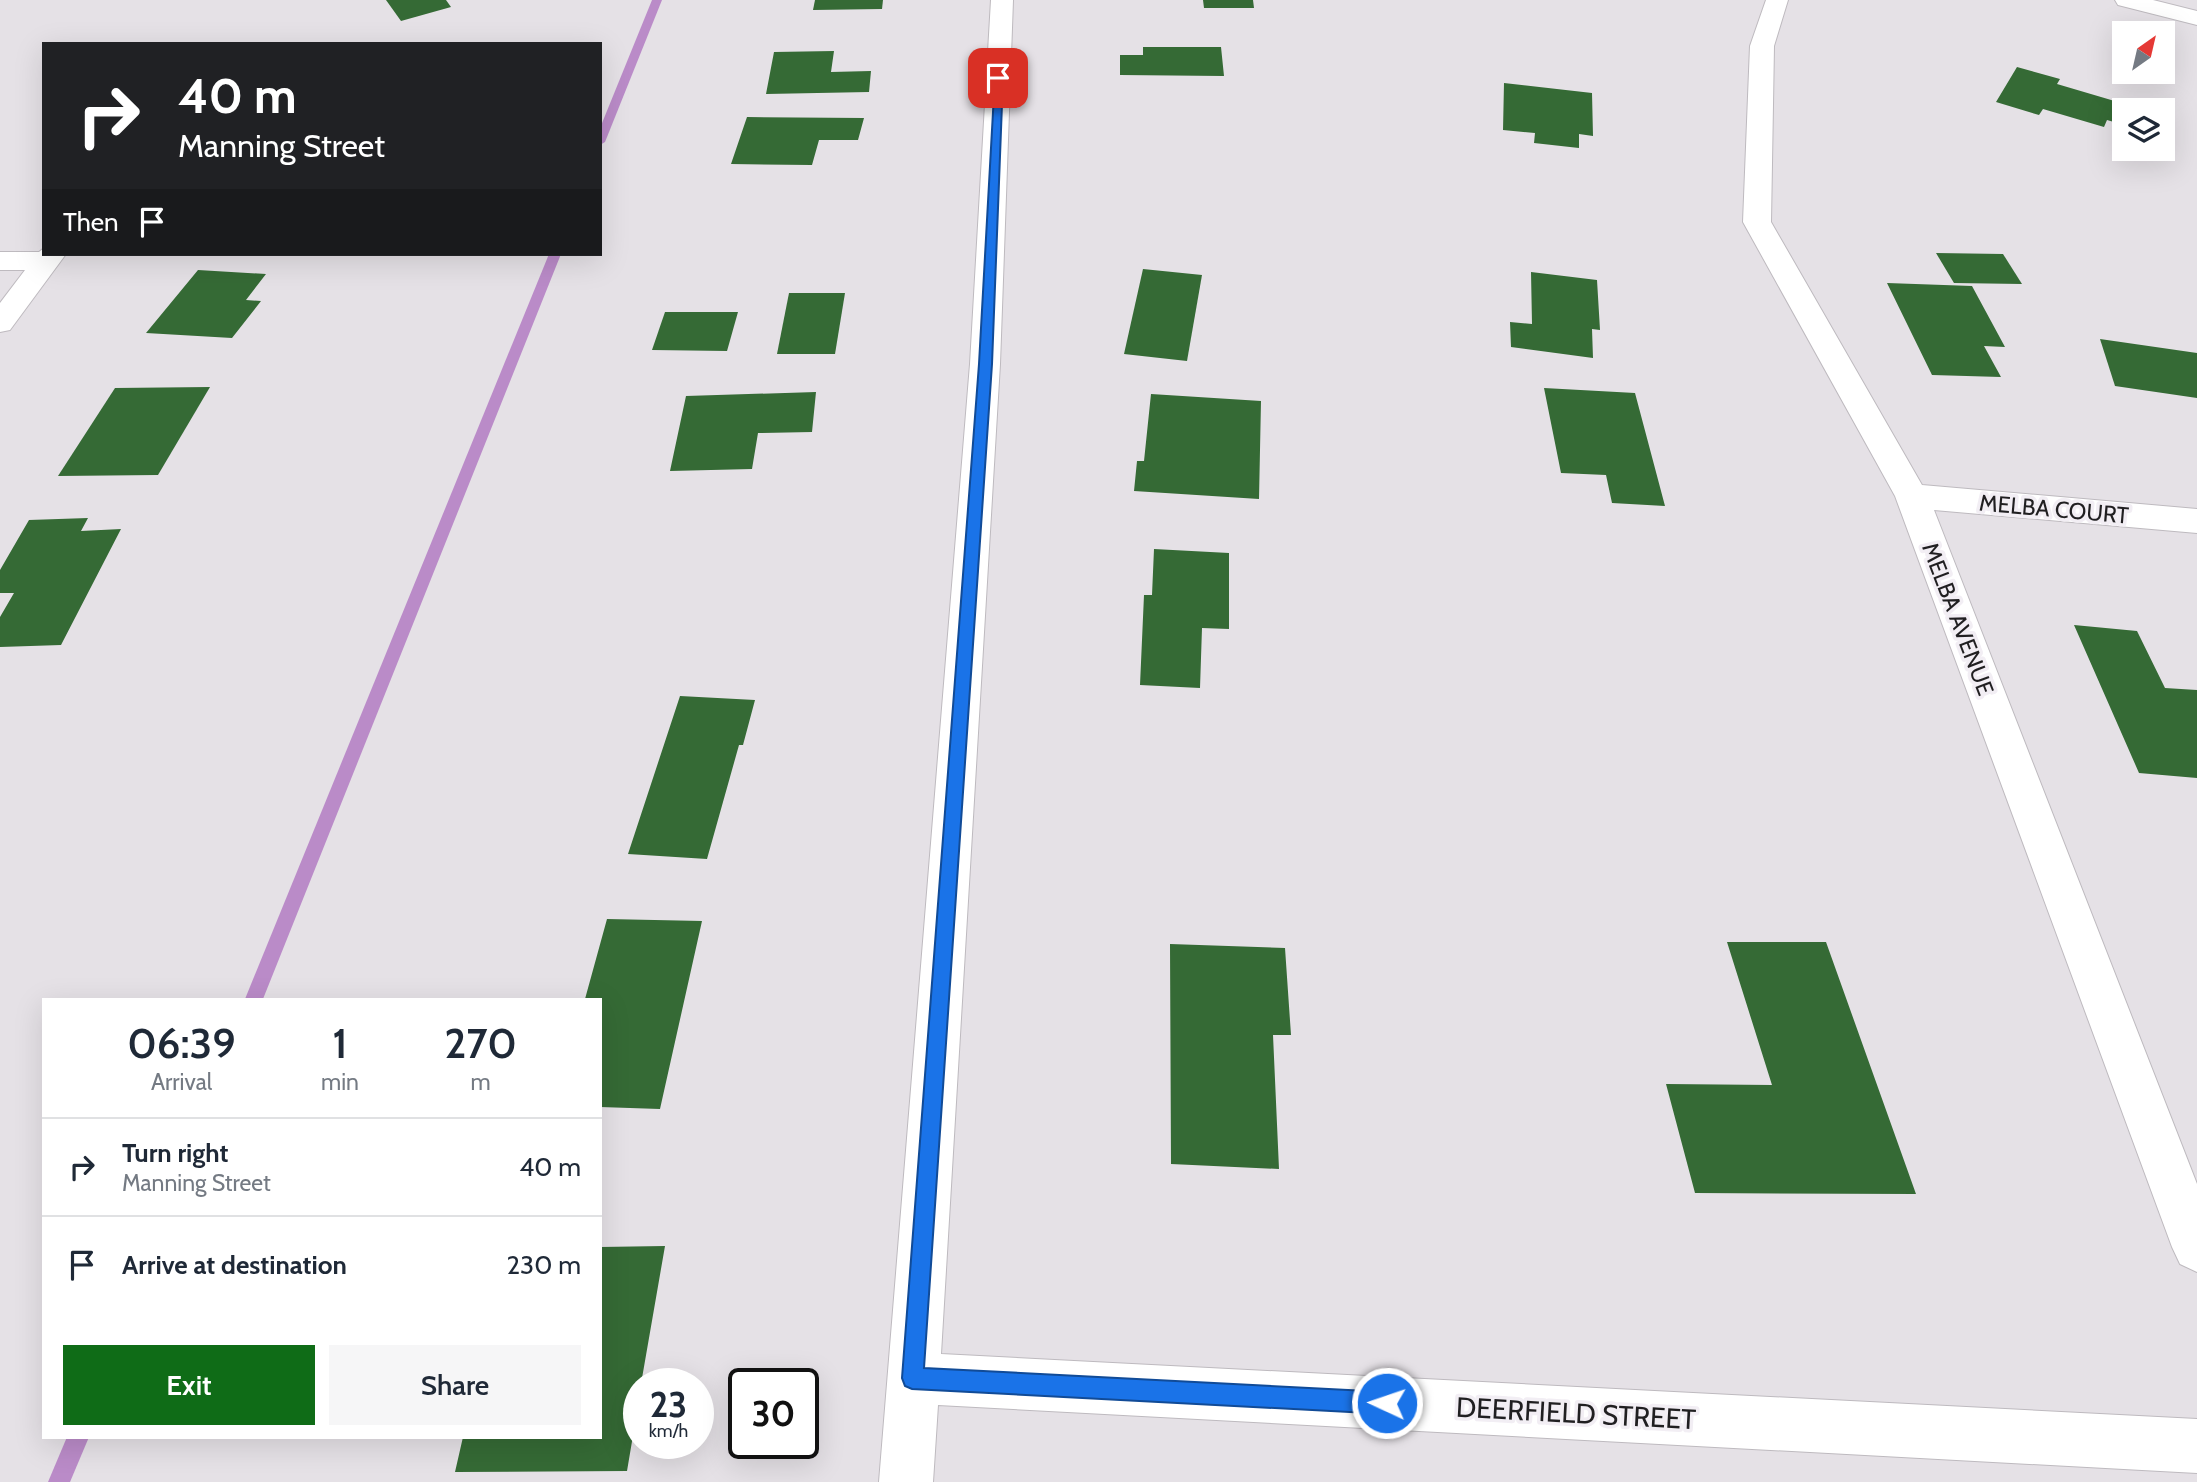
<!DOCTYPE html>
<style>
:root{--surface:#fff;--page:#f6f6f7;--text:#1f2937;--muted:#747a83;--line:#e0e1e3;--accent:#0f6c17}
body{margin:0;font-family:Cabin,sans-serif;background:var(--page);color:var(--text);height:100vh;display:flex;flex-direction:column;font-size:26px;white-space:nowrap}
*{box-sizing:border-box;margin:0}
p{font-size:23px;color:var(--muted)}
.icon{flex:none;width:38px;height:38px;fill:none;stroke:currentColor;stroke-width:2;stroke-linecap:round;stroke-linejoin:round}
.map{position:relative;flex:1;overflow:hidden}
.panel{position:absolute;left:42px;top:998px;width:560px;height:441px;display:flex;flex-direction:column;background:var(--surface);border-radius:0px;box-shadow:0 7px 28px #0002}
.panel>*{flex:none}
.hud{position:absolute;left:42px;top:42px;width:560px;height:214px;border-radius:0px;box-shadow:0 7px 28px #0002;background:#202124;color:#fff;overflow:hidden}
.needle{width:46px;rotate:34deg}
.fabs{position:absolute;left:2112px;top:21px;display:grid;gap:14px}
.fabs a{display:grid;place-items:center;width:63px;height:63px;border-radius:0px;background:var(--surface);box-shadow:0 7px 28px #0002;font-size:35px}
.speed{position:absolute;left:623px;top:1368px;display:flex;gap:14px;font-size:35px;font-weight:700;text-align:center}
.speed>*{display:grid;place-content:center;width:91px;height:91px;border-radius:50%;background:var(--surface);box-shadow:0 7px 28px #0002;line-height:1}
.speed small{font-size:18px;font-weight:400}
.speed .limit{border:4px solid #111;border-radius:10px;background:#fff;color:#111}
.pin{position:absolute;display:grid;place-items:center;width:60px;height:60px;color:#fff;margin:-30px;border-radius:14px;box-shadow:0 4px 10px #0006}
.me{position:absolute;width:77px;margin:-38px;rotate:273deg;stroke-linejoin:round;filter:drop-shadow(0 0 5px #0008)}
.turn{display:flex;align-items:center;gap:24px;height:147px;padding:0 21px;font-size:32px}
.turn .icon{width:91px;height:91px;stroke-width:2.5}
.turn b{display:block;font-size:49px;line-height:60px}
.then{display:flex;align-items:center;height:66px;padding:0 21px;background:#0003;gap:14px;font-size:26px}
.eta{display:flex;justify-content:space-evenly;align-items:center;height:119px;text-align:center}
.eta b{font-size:42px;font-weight:600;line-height:49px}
.primary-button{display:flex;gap:14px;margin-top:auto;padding:14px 21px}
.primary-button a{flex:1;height:80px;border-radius:0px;background:var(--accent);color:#fff;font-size:28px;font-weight:600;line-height:80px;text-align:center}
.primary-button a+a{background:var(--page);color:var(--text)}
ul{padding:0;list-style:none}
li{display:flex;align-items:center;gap:21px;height:98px;padding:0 21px;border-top:2px solid var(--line)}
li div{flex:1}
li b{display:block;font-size:26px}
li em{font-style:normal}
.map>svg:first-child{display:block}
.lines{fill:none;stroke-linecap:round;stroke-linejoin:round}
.stream{fill:#ba8bc8;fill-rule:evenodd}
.building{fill:#356a35}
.minor-casing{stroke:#bebabf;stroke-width:2}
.tertiary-casing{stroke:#bebabf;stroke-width:2}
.minor{fill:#fff;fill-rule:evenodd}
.tertiary{fill:#fff;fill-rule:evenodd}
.route{fill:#1a73e8;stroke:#114b97;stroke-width:2}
.labels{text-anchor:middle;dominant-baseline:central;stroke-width:7;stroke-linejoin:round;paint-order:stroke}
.street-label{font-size:23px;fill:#201f21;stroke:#f2eef4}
.near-street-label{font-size:28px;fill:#201f21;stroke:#f2eef4}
</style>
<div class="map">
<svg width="2197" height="1482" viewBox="0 0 2197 1482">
<rect width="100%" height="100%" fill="#e5e1e6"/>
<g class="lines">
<g class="stream">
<polygon points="652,0 662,0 605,142 600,145 600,128"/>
<polygon points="549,254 561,254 263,999 245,999"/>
<polygon points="67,1437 89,1437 70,1482 48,1482"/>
</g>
</g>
<g class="building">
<polygon points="386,0 446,0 451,7 401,21"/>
<polygon points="815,0 883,0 882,9 813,10"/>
<polygon points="1203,0 1253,0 1254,8 1204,8"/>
<polygon points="1143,47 1221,47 1224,76 1120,75 1120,55 1143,55"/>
<polygon points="834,51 831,72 871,71 869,92 766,94 774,52"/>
<polygon points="2017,67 2060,79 2057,84 2145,110 2124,110 2124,125 2107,120 2104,127 2043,109 2039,115 1996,102"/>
<polygon points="1504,83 1592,93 1593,136 1579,134 1579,148 1534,143 1535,133 1503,130"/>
<polygon points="747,117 864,118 858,140 819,140 812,165 731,164"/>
<polygon points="1936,253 2003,254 2022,284 1954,283"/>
<polygon points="1143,269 1202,275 1187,361 1124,354"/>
<polygon points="198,270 266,274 246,300 261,301 232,338 146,333"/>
<polygon points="1531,272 1597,280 1600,330 1592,329 1593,358 1511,347 1510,322 1532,324"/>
<polygon points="1887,283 1972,286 2005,347 1984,346 2001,377 1932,375"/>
<polygon points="789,293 845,293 835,354 777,354"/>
<polygon points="665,312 738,312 727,351 652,350"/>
<polygon points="2100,339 2197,353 2197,398 2115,386"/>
<polygon points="210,387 158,475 58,476 115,388"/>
<polygon points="1544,388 1635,393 1665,506 1612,503 1606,475 1561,473"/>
<polygon points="816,392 812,432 758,433 752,469 670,471 686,396"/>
<polygon points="1151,394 1261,401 1259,499 1134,491 1137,461 1144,461"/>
<polygon points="88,518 81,531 121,529 61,645 0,647 0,617 14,593 0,593 0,570 29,520"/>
<polygon points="1154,549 1229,553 1229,629 1202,628 1200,688 1140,685 1144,595 1152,595"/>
<polygon points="2074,625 2137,631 2165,688 2197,690 2197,778 2139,773"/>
<polygon points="680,696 755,700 743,745 739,745 707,859 628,854"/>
<polygon points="607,919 702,921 660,1109 600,1107 600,999 585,999"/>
<polygon points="1727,942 1826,942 1916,1194 1695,1193 1666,1084 1772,1085"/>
<polygon points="1170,944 1285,948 1291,1035 1273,1035 1279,1169 1171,1164"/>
<polygon points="665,1246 641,1384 639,1384 639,1400 627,1471 455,1472 463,1437 600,1437 600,1247"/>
</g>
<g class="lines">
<defs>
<g id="minor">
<polygon points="991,0 1013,0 1000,364 941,1354 2197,1419 2197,1473 938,1405 933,1482 879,1482 970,364"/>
<polygon points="1766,0 1788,0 1774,46 1771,222 1922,485 2197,509 2197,533 1934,510 2197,1184 2197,1272 2180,1264 2172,1247 1895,496 1743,222 1750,46"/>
<polygon points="44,248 44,254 66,254 10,330 0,332 0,303 25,270 0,270 0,252 39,252"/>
</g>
<polygon id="tertiary" points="2115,0 2153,0 2197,11 2197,25 2118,5"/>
</defs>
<use href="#minor" class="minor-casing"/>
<use href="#tertiary" class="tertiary-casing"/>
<use href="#minor" class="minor"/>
<use href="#tertiary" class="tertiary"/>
</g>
<polygon class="route" points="995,76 1003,78 992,364 924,1368 1387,1392 1395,1395 1398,1403 1395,1411 1387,1414 912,1389 905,1386 902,1378 979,364"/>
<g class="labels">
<g class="street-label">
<text transform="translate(2054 509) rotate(5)">MELBA COURT</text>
<text transform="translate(1958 619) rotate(69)">MELBA AVENUE</text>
</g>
<g class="near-street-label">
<text transform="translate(1576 1413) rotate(3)">DEERFIELD STREET</text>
</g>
</g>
</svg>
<div class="fabs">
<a><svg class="needle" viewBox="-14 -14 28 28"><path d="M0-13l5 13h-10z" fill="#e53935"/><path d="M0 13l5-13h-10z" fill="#747a83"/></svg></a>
<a><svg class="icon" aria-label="layers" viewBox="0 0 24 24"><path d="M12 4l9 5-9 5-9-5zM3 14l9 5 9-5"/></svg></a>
</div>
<div class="speed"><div>23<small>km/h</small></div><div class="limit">30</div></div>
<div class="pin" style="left:998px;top:78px;background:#d93025"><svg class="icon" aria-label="arrive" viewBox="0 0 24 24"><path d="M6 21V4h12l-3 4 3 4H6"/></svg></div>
<svg class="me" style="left:1387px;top:1403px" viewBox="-20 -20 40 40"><circle r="17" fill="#1a73e8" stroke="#fff" stroke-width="3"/><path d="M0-11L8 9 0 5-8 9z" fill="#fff"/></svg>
<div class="hud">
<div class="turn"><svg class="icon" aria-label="right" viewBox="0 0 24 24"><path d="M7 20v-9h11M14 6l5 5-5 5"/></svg><div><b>40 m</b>Manning Street</div></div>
<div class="then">Then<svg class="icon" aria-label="arrive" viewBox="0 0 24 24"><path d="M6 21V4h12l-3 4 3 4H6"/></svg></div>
</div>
<section class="panel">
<div class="eta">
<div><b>06:39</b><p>Arrival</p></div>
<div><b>1</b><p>min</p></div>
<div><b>270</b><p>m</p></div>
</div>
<ul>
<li><svg class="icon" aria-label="right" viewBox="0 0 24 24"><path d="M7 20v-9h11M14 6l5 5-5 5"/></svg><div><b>Turn right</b><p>Manning Street</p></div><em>40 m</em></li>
<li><svg class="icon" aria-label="arrive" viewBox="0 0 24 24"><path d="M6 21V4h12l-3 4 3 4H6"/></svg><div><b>Arrive at destination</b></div><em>230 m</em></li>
</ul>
<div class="primary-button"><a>Exit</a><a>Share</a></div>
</section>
</div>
